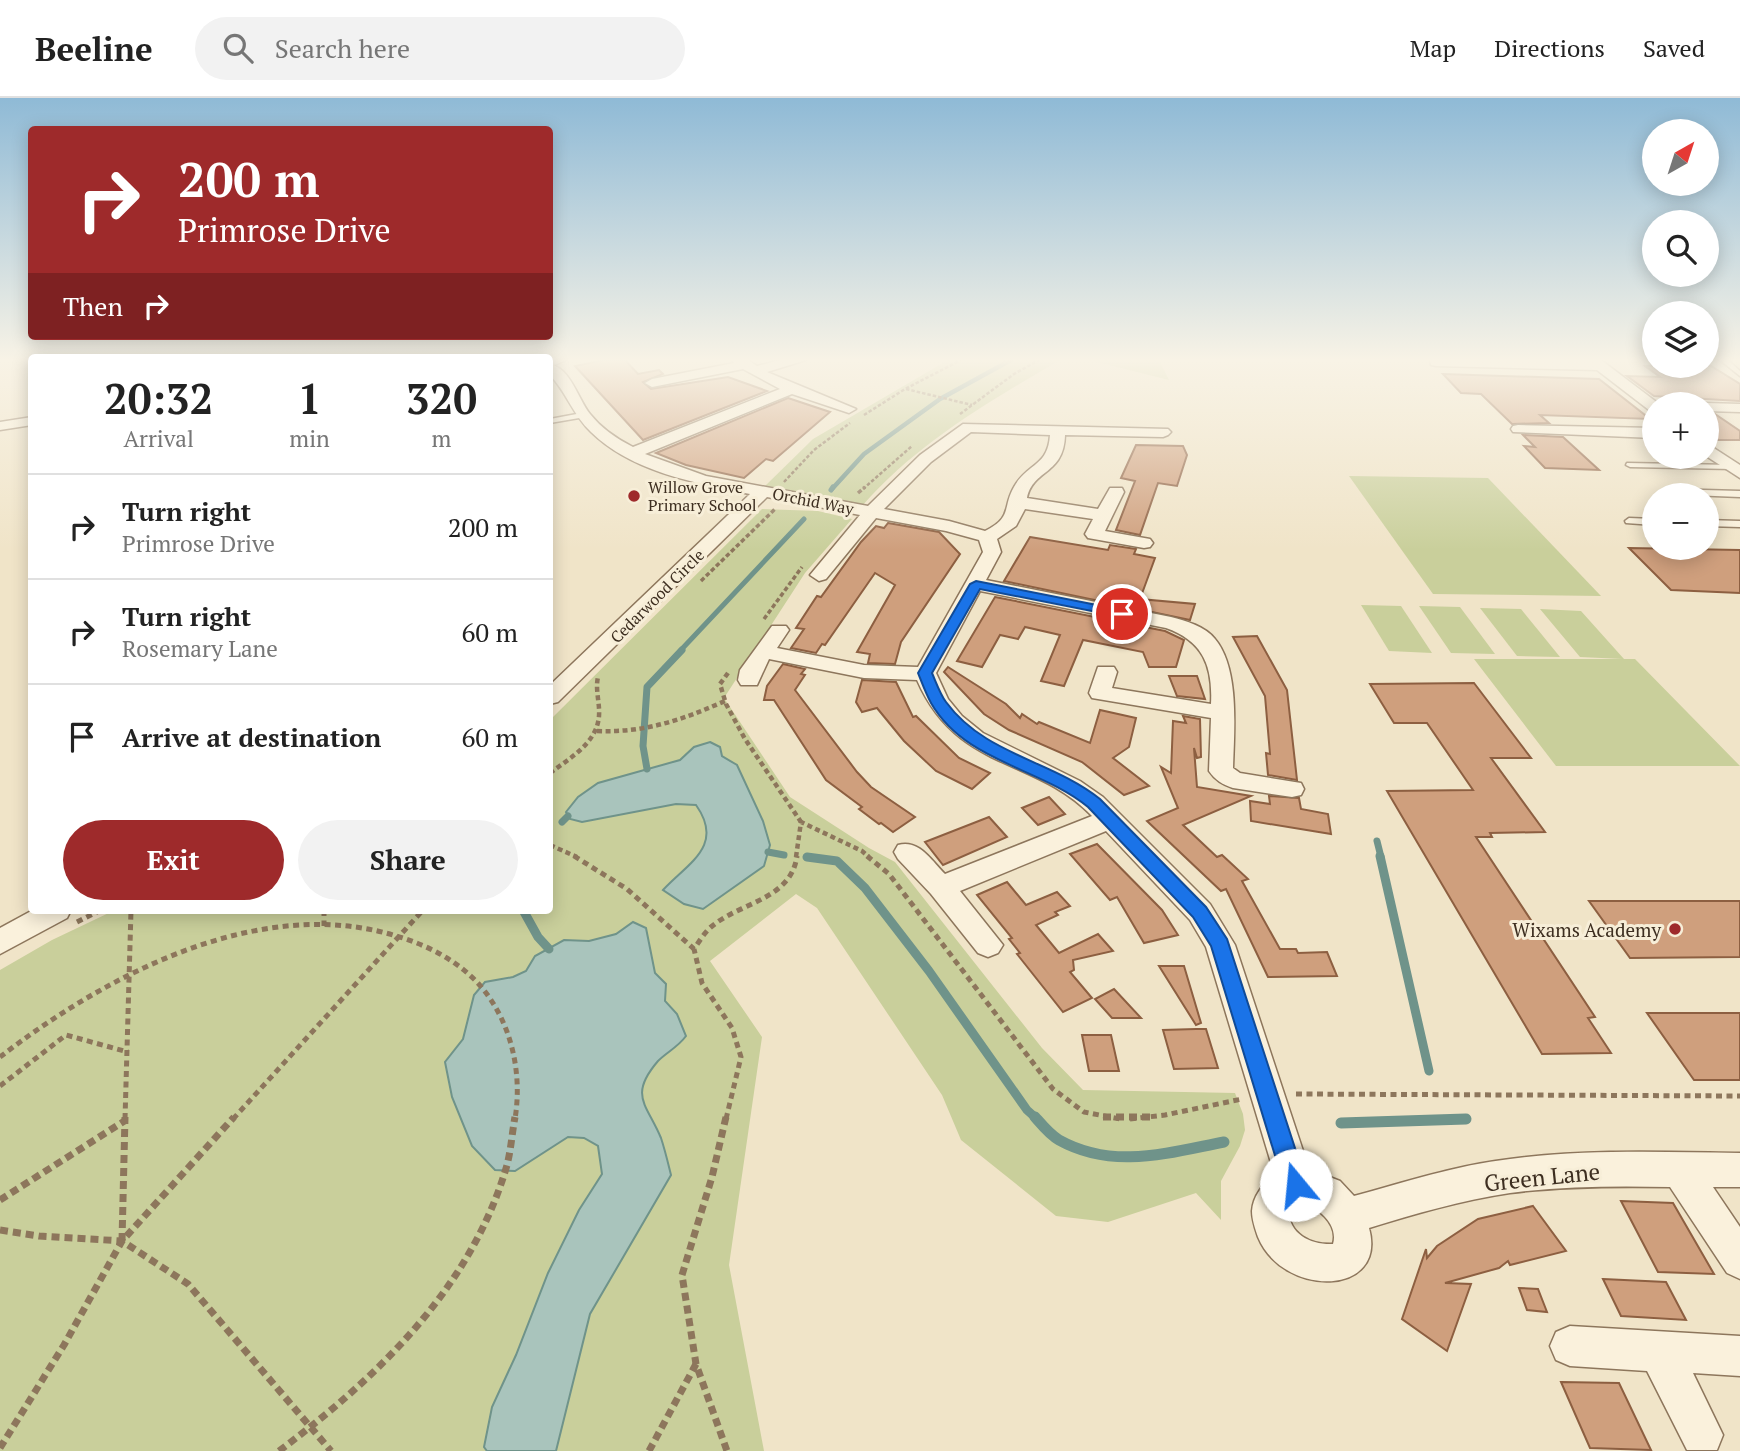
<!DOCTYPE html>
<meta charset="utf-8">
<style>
:root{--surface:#fff;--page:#f2f2f2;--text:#222;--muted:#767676;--line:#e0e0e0;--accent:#9e2a2b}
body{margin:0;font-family:"PT Serif",serif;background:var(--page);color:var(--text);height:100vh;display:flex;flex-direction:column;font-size:26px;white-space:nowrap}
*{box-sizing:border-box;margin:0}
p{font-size:23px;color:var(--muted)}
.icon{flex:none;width:38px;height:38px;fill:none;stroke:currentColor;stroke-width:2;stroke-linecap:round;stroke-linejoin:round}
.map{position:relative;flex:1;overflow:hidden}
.side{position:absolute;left:28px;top:256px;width:525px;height:560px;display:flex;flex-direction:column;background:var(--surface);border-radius:7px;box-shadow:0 4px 18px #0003}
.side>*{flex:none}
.hud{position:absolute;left:28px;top:28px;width:525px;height:214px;border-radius:7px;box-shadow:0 4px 18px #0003;background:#9e2a2b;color:#fff;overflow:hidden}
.needle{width:46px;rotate:39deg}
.controls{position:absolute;left:1642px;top:21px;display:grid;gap:14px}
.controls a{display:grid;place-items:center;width:77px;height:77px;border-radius:50%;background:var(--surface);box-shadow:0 4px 18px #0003;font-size:35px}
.pin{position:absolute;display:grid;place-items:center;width:60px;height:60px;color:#fff;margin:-30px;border:4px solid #fff;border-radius:50%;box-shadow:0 2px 7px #0007}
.me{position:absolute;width:77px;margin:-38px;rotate:343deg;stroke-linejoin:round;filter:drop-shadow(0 0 5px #0008)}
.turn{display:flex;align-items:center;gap:24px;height:147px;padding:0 35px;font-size:32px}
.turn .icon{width:91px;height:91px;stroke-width:2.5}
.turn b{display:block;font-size:49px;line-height:60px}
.then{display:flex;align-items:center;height:66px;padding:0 35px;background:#0003;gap:14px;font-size:26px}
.eta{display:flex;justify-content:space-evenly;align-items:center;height:119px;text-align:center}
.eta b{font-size:42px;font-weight:700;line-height:49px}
.button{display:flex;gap:14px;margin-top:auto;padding:14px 35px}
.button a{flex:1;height:80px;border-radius:42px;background:var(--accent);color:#fff;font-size:28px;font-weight:700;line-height:80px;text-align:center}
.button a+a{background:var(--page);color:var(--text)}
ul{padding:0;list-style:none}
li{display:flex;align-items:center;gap:21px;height:105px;padding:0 35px;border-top:2px solid var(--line)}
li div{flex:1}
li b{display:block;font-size:26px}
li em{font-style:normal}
header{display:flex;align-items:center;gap:42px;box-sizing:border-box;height:98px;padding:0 35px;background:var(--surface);border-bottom:2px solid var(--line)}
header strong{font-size:33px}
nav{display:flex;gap:38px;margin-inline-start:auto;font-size:24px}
.search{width:490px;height:63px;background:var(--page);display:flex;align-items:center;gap:18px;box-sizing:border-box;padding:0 24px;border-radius:38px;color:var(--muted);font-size:26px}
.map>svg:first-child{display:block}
.green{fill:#c9cf9b}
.water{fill:#a9c4bc;stroke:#6f938a;stroke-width:2}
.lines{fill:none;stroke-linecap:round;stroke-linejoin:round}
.stream-far4{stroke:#6f938a;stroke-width:4.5}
.stream-far3{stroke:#6f938a;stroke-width:5}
.stream-far2{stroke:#6f938a;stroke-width:7}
.stream-far1{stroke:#6f938a;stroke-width:9}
.stream{stroke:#6f938a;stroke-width:11}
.building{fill:#cf9f7d;stroke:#8d5f41;stroke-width:2}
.lane-casing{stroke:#8d765c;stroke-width:3}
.street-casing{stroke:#8d765c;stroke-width:3}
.secondary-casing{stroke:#6f573f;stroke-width:3}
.path-far4{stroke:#8d765c;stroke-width:2.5;stroke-dasharray:3.5 2;stroke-linecap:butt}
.path-far3{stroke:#8d765c;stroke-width:3.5;stroke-dasharray:4.5 2.5;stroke-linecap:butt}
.path-far2{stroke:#8d765c;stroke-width:4.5;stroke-dasharray:5 3.5;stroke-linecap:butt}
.path-far1{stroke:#8d765c;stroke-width:5;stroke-dasharray:6 4.5;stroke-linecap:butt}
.path{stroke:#8d765c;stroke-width:7;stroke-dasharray:8 5;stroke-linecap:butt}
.lane{fill:#faf1dc;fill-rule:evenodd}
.street{fill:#faf1dc;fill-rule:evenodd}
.secondary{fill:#faf1dc;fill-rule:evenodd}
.route{fill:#1a73e8;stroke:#114b97;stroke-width:2}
.poi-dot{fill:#9e2a2b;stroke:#f7eed8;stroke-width:2.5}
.labels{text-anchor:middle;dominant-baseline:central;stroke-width:6;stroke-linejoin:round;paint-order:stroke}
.far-poi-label{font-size:16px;fill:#3d2e20;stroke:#f7eed8;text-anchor:start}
.far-street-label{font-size:16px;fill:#3d2e20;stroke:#f7eed8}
.poi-label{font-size:19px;fill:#3d2e20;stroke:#f7eed8;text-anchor:end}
.near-street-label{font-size:23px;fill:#3d2e20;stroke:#f7eed8}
</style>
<header>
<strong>Beeline</strong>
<div class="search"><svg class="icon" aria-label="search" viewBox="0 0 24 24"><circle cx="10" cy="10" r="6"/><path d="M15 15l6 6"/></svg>Search here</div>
<nav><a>Map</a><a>Directions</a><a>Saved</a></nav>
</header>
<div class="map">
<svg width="1740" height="1353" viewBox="0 0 1740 1353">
<rect width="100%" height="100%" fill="#f0e4c8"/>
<g class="green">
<path d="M948,262H1060C988,304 917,345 862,408L764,389L813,341Z"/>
<polygon points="1089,262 1159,262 1169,282"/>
<polygon points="1349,378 1488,380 1601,498 1433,496"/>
<polygon points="762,411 818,413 852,421 805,475 724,600 790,699 869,750 895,764 1042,950 1083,992 1235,995 1243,1016 1245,1032 1240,1048 1221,1083 1221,1122 1196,1095 1108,1124 1056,1118 961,1042 942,997 817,810 796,796 710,863 762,939 729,1167 764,1353 0,1353 0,872 52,842 115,812 550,812 550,622"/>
<polygon points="1361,507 1401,508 1432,555 1389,553"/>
<polygon points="1419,508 1460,509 1495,556 1451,555"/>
<polygon points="1480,510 1521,511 1560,559 1517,558"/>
<polygon points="1540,511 1581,513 1624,561 1635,561 1740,668 1556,668 1474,561 1623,561 1580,559"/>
</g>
<g class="water">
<path d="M710,644L720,649L722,658L737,667L763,723L770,747L764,768L703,811L684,806L663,792C688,765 725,748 696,707L676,706L582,724L570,721L566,714L578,699L598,685L680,662L694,649Z"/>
<path d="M633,824L646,830L655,875L666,886L665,903L677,916L686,938C678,949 667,954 658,963C628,998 647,1006 661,1040C665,1052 668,1065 671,1077L590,1216L556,1353H487L484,1349L492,1309L516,1257L548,1175L579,1112L602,1076L598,1048L584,1040L568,1039L515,1073L495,1072L472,1048L452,999L445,964L463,941L474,897L485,884L513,879L526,873L535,858L564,842L589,843L616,836Z"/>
</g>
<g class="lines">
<polyline class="stream-far4" points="832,391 864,356 940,301 1011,262"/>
<g class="stream-far3">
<polyline points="831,392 833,389"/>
<polyline points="680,553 804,421"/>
</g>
<g class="stream-far2">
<polyline points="647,671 643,648 647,589 682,552"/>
<polyline points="562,724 568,718"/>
<polyline points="1377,743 1381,759"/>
<polyline points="768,754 784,757"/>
<polyline points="807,759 810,759"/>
</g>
<g class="stream-far1">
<polyline points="1380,758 1429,973"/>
<polyline points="807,759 837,763 865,790 929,873 1027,1012 1037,1021"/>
<polyline points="523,812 538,839 549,851"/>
<polyline points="1459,1021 1466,1021"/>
</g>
<g class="stream">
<path d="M1035,1019C1042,1027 1050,1037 1059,1042C1113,1072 1167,1055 1224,1044"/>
<polyline points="1341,1025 1466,1021"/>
</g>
</g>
<g class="building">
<polygon points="604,262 625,262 638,276 659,272 663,276 643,284 651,291 728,279 767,293 643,342 575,268"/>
<polygon points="1645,268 1711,268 1740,286 1740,303 1654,298 1627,278 1660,279"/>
<polygon points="1443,276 1599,281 1650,321 1540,317 1549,325 1512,326 1481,296 1461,295"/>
<polygon points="788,300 830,314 773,363 766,361 744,380 686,367 656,355"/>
<polygon points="1706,316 1715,316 1740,333 1740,342 1718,342 1706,333"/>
<polygon points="1523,337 1563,339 1599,372 1545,370 1524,348 1535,349"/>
<polygon points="1136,347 1183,348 1187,357 1177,388 1158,385 1140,437 1116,432 1135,383 1121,380"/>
<polygon points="888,425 939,434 960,456 901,544 895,566 868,565 870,556 857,554 895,487 875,475 825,547 822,546 816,555 791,550 804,531 796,530 817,498 821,499 861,444 876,428 884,430"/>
<polygon points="1030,439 1108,452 1110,447 1136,451 1134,456 1155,460 1140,501 1195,506 1190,522 1004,483"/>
<polygon points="1629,450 1740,452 1740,495 1671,492"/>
<polygon points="995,499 1165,533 1184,542 1176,569 1149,569 1143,554 1083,542 1064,588 1041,583 1060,537 1025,529 1018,541 1000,537 982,569 957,563"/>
<polygon points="1257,538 1287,592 1297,682 1268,677 1266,655 1270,656 1265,598 1233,539"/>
<polygon points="783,566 805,571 801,576 805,577 795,592 857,674 871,689 915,719 893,734 881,725 879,726 859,711 862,709 826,682 774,602 764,602 767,588"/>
<polygon points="948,569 1006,606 1020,620 1022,616 1037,626 1039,624 1090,645 1100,612 1136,620 1129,649 1113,660 1149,688 1124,697 1082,664 1009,632 984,616 944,574"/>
<polygon points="1169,578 1197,578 1205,601 1177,598"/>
<polygon points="862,582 896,584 913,619 916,618 959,660 990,675 972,691 936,673 904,643 877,610 862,614 856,604"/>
<polygon points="1474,585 1531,660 1491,660 1545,734 1490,735 1492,739 1476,739 1595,919 1588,920 1611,955 1542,956 1387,693 1473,692 1427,625 1394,625 1370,586"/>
<polygon points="1183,618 1200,621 1201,659 1197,660 1194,650 1197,689 1251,698 1183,727 1217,759 1222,757 1248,781 1242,783 1280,851 1296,851 1298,855 1327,854 1337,878 1268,879 1226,791 1221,793 1147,723 1178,710 1161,669 1171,675 1173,623 1186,625"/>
<polygon points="1269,698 1299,700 1301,711 1328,716 1331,736 1251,723 1250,703 1270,706"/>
<polygon points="1049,699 1065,716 1038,727 1022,710"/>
<polygon points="989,719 1007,739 943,767 925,744"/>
<polygon points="1097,746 1162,812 1178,837 1144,845 1117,799 1110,802 1070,756"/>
<polygon points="1007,784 1026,807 1057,794 1070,808 1055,814 1058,817 1036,827 1059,855 1098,836 1113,853 1073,862 1074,872 1070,874 1092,900 1063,914 1017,856 1020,855 1009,841 1012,840 977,797"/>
<polygon points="1589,803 1740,803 1740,859 1630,860"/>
<polygon points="1159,868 1184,868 1201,925 1196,927"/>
<polygon points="1114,891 1141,920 1112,920 1095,901"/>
<polygon points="1647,915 1740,915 1740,982 1694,982"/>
<polygon points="1196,931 1206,931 1218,970 1174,971 1163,932"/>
<polygon points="1082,937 1111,937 1119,973 1089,973"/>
<polygon points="1621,1103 1673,1105 1714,1176 1658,1174"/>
<polygon points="1533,1108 1566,1153 1510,1167 1508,1163 1499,1170 1445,1185 1471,1186 1447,1253 1402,1221 1426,1151 1427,1160 1437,1148 1478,1121"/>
<polygon points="1603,1181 1666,1184 1686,1222 1621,1218"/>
<polygon points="1519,1190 1538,1191 1547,1214 1527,1212"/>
<polygon points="1561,1284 1619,1285 1651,1352 1590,1350"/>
</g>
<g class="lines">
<defs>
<g id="lane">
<polygon points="1720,262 1728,262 1740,273 1740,278"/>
<polygon points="582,315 585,315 585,319 550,325 550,321"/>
<polygon points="1627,365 1733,367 1737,369 1733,371 1630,369 1626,367"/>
<polygon points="1668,391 1740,393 1740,399 1665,396 1665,392"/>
<polygon points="1629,420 1654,421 1654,427 1626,425 1625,423"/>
<polygon points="1706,422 1740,423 1740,429 1706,428"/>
</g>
<g id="street">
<path d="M732,262H748L757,268L781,262H806L767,274L856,311L849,315L792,296L645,356L706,378L868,408L920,357L963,326L1168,331L1171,334L1168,337L1163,339L1065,337C1064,377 1033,371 1027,400L1098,411L1110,390H1122L1124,394L1105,433L1150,441L1153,445L1150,449L1144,450L1088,440L1085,436L1093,421L1025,411L1016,428L997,441L1001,454L986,482L1171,519C1186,523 1205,528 1215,541C1240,571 1234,633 1233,670L1240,675L1301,685L1304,691L1301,697L1292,699L1233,690C1223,687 1215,682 1209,673L1211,620L1092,600L1089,595L1098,569H1114L1117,574L1112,590L1211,606C1213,568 1203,543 1166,530L980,493L936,575L948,601L962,618L983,635L1080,683L1103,699L1210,806L1235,847L1309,1071L1340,1083L1354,1098C1405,1084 1457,1067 1510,1061C1586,1051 1663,1054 1740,1055V1089H1713L1740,1129V1181L1727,1175L1670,1089C1617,1088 1563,1088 1510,1095C1462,1102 1415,1116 1369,1130C1388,1199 1283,1200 1258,1139C1255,1130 1252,1122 1252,1113C1253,1098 1263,1085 1275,1078L1206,849L1190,822L1106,733L960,793L1003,847L998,855L988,859L978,855L931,796L898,761L894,754L898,747C919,741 931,762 945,776L1092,718C1034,658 957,674 917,582L864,580L769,561L757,587H741L738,582L740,572L772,528H786L789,532L777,550L864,567L918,569L983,454L979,442L946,433L876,420L826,481L819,483L810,477L860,417L767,399L558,604L550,606V587L750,396C695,385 632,374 591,334C573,317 567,295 550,277V266C571,271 578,301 590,316C601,330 617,341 633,349L780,291L743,271L652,289L645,285L652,281L734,265ZM971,334L1050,337C1048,369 1027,365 1014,389C1002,410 1013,419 985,433L949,423L884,411L931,364ZM1298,1105C1317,1107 1339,1126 1333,1146C1311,1147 1288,1136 1289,1112Z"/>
<polygon points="1430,262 1601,262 1659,306 1654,306 1654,313 1649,312 1597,272 1436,268 1431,267"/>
<polygon points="1706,305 1740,306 1740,314 1706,313 1706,306 1701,306"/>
<polygon points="32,319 32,327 0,332 0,324"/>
<polygon points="1518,327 1654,330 1654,340 1513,334 1511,331 1513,328"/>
<polygon points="1706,345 1740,367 1740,380 1706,358"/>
<polygon points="33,812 71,812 67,820 0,856 0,830"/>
<polygon points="1570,1228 1740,1238 1740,1278 1693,1275 1723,1337 1717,1352 1687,1352 1647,1273 1570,1268 1556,1262 1550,1248 1556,1234"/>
</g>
<polygon id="secondary" points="550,262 566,262 550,269"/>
</defs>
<use href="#lane" class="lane-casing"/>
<use href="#street" class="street-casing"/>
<use href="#secondary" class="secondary-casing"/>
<g class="path-far4">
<polyline points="906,291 972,307"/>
<polyline points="960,316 1014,276 1039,262"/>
<polyline points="864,317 905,291 961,262"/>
<polyline points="784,384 814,352 850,325"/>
<polyline points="863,391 912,348"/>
</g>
<g class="path-far3">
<polyline points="858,395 865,389"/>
<polyline points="701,483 775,411"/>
<polyline points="764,521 802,469"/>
</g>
<g class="path-far2">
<polyline points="728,575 720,586 726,606 745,641 801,724"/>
<path d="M597,633C644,635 682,622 725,603"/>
<path d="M550,675C570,660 597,645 599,618C600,605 595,592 598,579"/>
<polyline points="550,747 577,759"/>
<polyline points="796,759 801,724 862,753 869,759"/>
</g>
<g class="path-far1">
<polyline points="574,758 627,791 694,851"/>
<polyline points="867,758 889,776 1053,991 1084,1014 1120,1021"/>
<polyline points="324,812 324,828"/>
<polyline points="77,824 101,812"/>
<path d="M0,959C105,878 257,797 393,837C424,846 452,859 476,883C510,919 523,972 515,1021"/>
<polyline points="0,988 66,937 128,954"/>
<polyline points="1296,996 1740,998"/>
<polyline points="125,1021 131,812"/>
<polyline points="233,1021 423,812"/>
<path d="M726,1021L741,959L732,930L702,885L694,851C699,844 704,835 711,829C740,804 791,802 797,758"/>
<polyline points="1130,1021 1165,1017 1242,1001"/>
</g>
<g class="path">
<polyline points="726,1019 712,1079 682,1177 696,1266 727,1353"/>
<polyline points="1103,1019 1151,1019"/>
<polyline points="0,1102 126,1022"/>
<polyline points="0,1132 39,1138 122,1143 188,1186 331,1353"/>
<polyline points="122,1143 125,1019"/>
<polyline points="0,1350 64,1247 122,1143 234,1019"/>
<path d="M279,1353C378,1279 472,1189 507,1067C511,1052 512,1035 515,1019"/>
<polyline points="649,1353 696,1266"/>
</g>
<use href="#lane" class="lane"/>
<use href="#street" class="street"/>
<use href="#secondary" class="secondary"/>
</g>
<linearGradient id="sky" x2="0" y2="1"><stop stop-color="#8fbad6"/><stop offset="0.58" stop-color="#f8f3e6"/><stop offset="1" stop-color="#f8f3e6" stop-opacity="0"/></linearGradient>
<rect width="1740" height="452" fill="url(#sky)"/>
<path class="route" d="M976,483L1122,512L1129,516L1122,519L980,491L932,575C936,584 940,596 946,604C985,657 1051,662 1100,701L1206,809L1227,841L1307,1087L1304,1095L1296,1098L1287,1095L1284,1087L1211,848L1193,819L1088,709C1039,669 965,664 931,605C926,596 922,585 918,575L970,486Z"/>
<g class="poi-dot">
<circle cx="634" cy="398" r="7"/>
<circle cx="1675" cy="831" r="7"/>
</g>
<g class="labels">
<g class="far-poi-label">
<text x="648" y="389">Willow Grove<tspan x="648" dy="18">Primary School</tspan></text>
</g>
<g class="far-street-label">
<text transform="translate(813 403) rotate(11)">Orchid Way</text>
<text transform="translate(657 498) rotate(-45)">Cedarwood Circle</text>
</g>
<g class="poi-label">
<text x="1661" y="831">Wixams Academy</text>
</g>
<g class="near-street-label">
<text transform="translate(1542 1079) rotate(-6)">Green Lane</text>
</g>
</g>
</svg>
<div class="controls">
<a><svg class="needle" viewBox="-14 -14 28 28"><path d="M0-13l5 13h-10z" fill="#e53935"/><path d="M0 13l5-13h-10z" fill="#767676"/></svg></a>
<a><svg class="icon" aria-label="search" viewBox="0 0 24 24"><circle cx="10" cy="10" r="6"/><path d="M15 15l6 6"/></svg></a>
<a><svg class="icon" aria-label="layers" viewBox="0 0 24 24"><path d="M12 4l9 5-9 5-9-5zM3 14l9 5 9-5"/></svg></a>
<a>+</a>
<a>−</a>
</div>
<div class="pin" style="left:1122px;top:516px;background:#d93025"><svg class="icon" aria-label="arrive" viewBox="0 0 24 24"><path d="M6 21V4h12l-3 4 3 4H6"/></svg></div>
<svg class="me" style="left:1296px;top:1087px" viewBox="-20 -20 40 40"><circle r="19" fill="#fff"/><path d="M0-13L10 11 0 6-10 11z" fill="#1a73e8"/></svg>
<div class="hud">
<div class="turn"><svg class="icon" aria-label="right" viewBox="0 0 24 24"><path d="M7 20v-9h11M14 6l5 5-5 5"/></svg><div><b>200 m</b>Primrose Drive</div></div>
<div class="then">Then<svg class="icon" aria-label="right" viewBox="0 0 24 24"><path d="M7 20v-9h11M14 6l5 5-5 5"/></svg></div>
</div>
<section class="side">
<div class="eta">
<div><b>20:32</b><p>Arrival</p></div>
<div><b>1</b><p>min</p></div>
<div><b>320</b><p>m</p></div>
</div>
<ul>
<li><svg class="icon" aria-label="right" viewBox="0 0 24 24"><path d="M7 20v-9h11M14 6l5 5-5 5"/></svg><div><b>Turn right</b><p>Primrose Drive</p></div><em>200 m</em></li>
<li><svg class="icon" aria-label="right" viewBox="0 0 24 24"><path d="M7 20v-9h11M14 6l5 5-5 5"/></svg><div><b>Turn right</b><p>Rosemary Lane</p></div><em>60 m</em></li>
<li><svg class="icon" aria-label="arrive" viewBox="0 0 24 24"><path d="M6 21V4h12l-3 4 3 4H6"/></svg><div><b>Arrive at destination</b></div><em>60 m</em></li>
</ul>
<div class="button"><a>Exit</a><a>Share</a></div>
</section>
</div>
